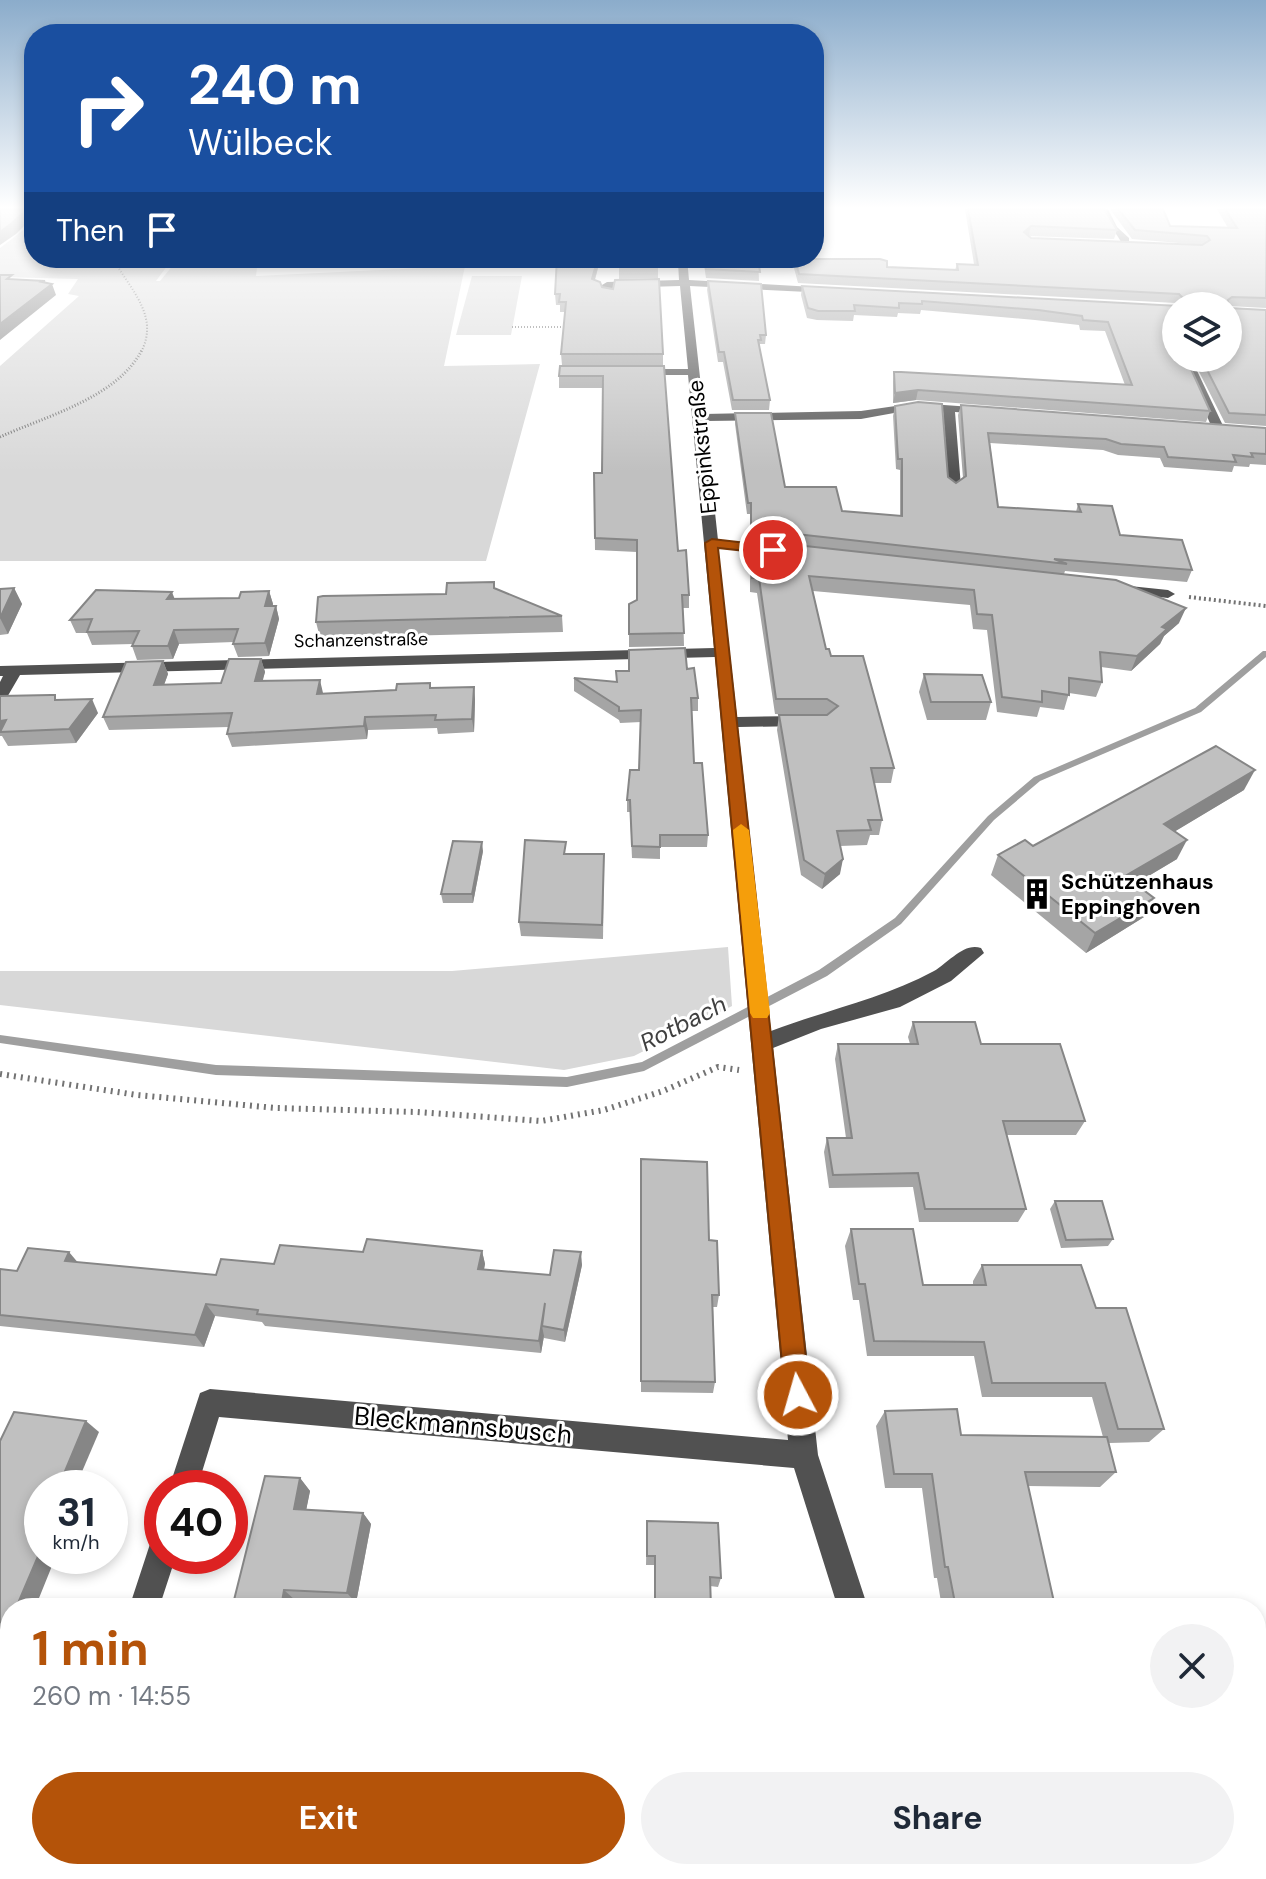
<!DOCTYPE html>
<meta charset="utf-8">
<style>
:root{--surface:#fff;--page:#f2f2f3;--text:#1f2937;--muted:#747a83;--accent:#b45309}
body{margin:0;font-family:"DM Sans",sans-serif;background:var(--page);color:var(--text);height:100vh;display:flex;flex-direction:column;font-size:30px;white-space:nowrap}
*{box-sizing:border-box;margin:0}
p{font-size:26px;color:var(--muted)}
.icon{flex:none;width:44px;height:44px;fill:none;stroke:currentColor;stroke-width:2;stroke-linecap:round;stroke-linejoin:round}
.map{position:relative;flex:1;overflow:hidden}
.drawer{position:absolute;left:0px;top:1598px;width:1266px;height:282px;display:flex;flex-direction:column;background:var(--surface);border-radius:32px 32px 0 0;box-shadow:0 4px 12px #0003}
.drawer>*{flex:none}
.guide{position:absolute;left:24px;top:24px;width:800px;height:244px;border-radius:32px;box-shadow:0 4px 12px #0003;background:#1a4fa0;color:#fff;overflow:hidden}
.fabs{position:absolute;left:1162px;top:292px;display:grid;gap:16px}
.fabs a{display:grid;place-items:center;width:80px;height:80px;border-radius:50%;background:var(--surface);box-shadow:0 4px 12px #0003;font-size:40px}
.speed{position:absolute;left:24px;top:1470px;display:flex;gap:16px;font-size:40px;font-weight:700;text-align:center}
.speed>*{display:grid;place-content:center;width:104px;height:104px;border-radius:50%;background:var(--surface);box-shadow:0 4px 12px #0003;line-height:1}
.speed small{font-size:20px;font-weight:400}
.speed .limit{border:12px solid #d22;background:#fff;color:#111}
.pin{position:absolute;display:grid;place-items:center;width:68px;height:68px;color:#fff;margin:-34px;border:4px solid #fff;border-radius:50%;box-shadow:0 2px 8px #0007}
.me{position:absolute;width:88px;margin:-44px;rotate:354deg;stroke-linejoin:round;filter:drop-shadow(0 0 6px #0008)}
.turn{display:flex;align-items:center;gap:28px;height:168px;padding:0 32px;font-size:36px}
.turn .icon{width:104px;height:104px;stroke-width:2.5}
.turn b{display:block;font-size:56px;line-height:68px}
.then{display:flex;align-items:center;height:76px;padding:0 32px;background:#0003;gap:16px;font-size:30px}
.round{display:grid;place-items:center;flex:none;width:84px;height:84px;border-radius:42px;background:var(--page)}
.overview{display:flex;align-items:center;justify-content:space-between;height:136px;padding:0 32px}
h1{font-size:48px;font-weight:700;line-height:60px;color:var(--accent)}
.cta{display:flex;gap:16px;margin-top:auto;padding:16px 32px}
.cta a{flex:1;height:92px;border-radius:48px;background:var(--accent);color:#fff;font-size:32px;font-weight:700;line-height:92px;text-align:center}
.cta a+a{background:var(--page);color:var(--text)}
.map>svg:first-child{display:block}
.green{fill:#d8d8d8}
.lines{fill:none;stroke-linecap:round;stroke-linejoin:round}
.stream{fill:#9f9f9f;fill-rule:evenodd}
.path-far4{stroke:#737373;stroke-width:2;stroke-dasharray:1 2;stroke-linecap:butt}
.path-far3{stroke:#737373;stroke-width:3;stroke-dasharray:1 2;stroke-linecap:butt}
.path-far2{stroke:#737373;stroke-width:4;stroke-dasharray:2 3;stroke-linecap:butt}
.path-far1{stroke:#737373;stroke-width:6;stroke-dasharray:2 5;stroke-linecap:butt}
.path{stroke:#737373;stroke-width:8;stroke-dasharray:3 6;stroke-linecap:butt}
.minor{fill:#515151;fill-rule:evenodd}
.wall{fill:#a5a5a5}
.shaded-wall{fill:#868686}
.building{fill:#c0c0c0;stroke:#868686;stroke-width:2}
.route{fill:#b45309;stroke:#753606;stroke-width:2}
.slow{fill:#f59e0b}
.labels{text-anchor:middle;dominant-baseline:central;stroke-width:6;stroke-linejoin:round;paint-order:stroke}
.far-street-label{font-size:18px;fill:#000;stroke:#fff}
.street-label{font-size:22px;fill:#000;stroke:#fff}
.poi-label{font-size:22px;font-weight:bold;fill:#000;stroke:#fff;text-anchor:start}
.water-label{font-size:24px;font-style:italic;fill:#404040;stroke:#fff}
.near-street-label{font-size:26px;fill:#000;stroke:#fff}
</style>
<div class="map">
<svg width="1266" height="1879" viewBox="0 0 1266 1879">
<rect width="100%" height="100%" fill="#fff"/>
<g class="green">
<polygon points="34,222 34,258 173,258 156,281 160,281 179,258 258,258 256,276 465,266 444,366 540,364 486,561 0,561 0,366 79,296 68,294 78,279 0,277 0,248"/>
<polygon points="472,276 522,276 511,335 456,335"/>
<polygon points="728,947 732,1006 634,1056 564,1070 0,1005 0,971 452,971"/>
</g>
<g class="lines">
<polygon class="stream" points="1263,651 1266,651 1266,657 1201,712 1040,781 994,820 901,924 827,976 644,1071 567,1087 216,1075 0,1043 0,1035 216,1065 567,1077 642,1062 819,970 895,918 988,816 1034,777 1195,708"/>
<g class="path-far4">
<path d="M123,258L116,264C133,292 159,318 141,352"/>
<polyline points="512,327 567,327"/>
</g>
<path class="path-far3" d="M0,437C46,416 117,398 142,350"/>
<polyline class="path-far2" points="1189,597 1266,606"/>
<polyline class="path-far1" points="0,1074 137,1095 276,1108 417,1112 541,1121 604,1110 663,1091 718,1067 739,1070"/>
<polyline class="path" points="54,1879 57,1870"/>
<g class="minor">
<path d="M1100,209H1108L1117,227L1129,238V246H1123C1119,236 1106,222 1100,209Z"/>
<path d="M579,258H687L689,280L831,288L828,293L690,286L704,414L861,411L916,403L986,408L992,411L986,414L955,412L961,487L955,491L949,487L943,411L916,409L861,419L705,421L718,540L778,547L785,551L778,555L718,548L737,717L802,716L810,721L802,726L738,727L771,1031C826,1010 882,999 934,971C948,963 964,942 981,948L984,953L951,981L900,1007L821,1029L773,1048L818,1455L868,1608H838L794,1468L219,1417L197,1488H169L200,1393L210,1389L788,1440L715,657L20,675L6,699L0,701V682L3,676H0V666L714,648L688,375H640L634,372L640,369H688L680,286L612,288L611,297L603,295L602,285L607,282L679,280L678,262L584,261Z"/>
<polygon points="1181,358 1191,358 1225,430 1223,433 1213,430"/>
<polygon points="1120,585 1168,590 1175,594 1168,598 1115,592 1115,586"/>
<polygon points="162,1537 162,1556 176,1556 159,1608 129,1608 151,1541"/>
<polygon points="794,1870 828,1870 829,1879 795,1879"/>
<polygon points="957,1870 993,1870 996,1879 960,1879"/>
</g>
</g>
<g class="wall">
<polygon points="965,209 1104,209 1117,230 1114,239 1028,236 1031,238 1202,245 1132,239 1110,209 1163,209 1170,226 1228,228 1217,209 1266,209 1266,308 1229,306 1229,308 1266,310 1266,426 1225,423 1192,358 1228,358 1176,306 1176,358 1210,411 1206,422 916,400 893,403 893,382 894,372 1125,385 1105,331 1080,330 1079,325 1035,320 921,310 920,314 898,313 897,317 854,315 853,321 817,320 807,318 801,295 802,286 1179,306 1176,303 798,283 794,268 795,259 887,267 955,270 957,264 974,264"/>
<polygon points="658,258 658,278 619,279 619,265"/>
<polygon points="703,258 758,258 759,281 706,278"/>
<polygon points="599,264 595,280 663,354 663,366 562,365 561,354 565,312 560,312 560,305 556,305 555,294"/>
<polygon points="708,281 766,335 765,344 760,344 760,349 770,400 769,410 732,410 723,362 718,362 707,290"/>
<polygon points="664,366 678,551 689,595 689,608 683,608 684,646 629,647 629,634 637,600 637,552 595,550 594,473 602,473 603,388 559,388 559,376"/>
<polygon points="961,405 1266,428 1266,465 1250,464 1249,467 1234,466 1232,472 1164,467 1160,458 1118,455 1103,450 990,443 998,507 1076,512 1078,504 1120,535 1192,570 1187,582 1065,571 1064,574 1179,623 1164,636 1160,644 1131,671 1101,667 1102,682 1096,697 1069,693 1064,710 1040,707 1037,717 997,712 987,630 973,629 970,605 813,591 826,649 894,768 891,783 874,783 882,820 879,835 870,835 867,845 840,846 840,874 822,889 801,875 777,730 779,715 826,715 775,714 757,593 750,592 750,555 751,540 851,551 750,540 750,514 747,514 735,424 735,413 785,487 842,511 900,516 900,470 896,469 893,416 895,406 948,477 956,483 963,478 958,415"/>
<polygon points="14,588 22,604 8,634 0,635 0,589"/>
<polygon points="494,589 562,616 563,632 320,638 316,622 446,594"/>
<polygon points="269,591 273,604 272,606 276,606 279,619 269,656 238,657 233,644 234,642 179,644 173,659 137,660 132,646 133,644 92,645 87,633 76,633 70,620 175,599 239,598"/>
<polygon points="261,659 265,672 262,681 323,694 474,687 475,700 474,732 438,734 437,728 368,730 367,739 232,747 227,734 229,727 109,730 103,717 163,661 168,674 164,685 221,683"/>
<polygon points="687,669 698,698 698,711 692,711 694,763 708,835 707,847 660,847 660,859 632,858 630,812 627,812 627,800 639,770 641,722 620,723 619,720 574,691 574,678 616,682 616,671"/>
<polygon points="924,674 991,702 986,720 927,720 919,692"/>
<polygon points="0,696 57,700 98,713 76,743 8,746 2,736 0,736"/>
<polygon points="1244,790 1175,831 1177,859 1135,884 1144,917 1086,953 991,875 998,855"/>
<polygon points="483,851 473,903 443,903 441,894"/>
<polygon points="567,854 604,867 603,939 521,936 519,922"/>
<polygon points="913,1022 981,1044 1085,1121 1076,1135 1007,1135 1026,1209 1018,1222 919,1222 913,1187 829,1188 824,1152 827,1138 846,1138 835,1059 838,1044 910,1044 908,1037"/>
<polygon points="641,1159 709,1240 719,1295 717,1307 713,1307 715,1382 713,1393 641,1392"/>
<polygon points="1055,1201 1113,1239 1108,1246 1061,1248 1050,1209"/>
<polygon points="851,1229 923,1285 973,1285 973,1281 982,1265 1096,1308 1164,1429 1149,1442 1109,1443 1116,1472 1100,1487 1028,1486 1054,1602 1105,1608 942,1608 937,1578 934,1578 922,1488 885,1488 876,1426 885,1411 961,1435 1103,1437 1092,1397 982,1397 974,1356 867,1356 859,1300 853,1300 845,1246"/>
<polygon points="482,1251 485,1264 484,1270 550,1275 582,1265 565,1342 544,1338 544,1336 541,1353 265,1326 262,1322 215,1316 204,1347 0,1326 0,1269 17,1271 77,1262 216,1275 274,1264 363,1252"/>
<polygon points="300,1478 310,1491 306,1510 363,1513 371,1524 356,1603 295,1600 294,1608 232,1608"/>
<polygon points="647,1521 721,1578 718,1587 710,1586 654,1565 646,1565"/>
</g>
<g class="shaded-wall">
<polygon points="27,209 34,209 34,216 16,234 0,245 0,232"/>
<polygon points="1031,226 1029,235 1022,241 1024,232"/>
<polygon points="598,258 599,258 599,264 592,289 592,279"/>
<polygon points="45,281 47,288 52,284 56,295 0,340 0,324"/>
<polygon points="918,390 916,400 893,403 895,393"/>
<polygon points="14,588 22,604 8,634 0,618"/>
<polygon points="269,591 273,604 268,619 265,606"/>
<polygon points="172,592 177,605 167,599"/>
<polygon points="276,606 279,619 269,656 265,643"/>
<polygon points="1186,608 1179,623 1164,636 1160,644 1131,671 1137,656 1162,627"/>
<polygon points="174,630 179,644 173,659 168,646"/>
<polygon points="261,659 265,672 259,695 255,681"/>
<polygon points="163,661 168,674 159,698 154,685"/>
<polygon points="320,680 323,693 321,707 317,694"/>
<polygon points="474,687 475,700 474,732 472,719"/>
<polygon points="92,699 98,713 76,743 69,729"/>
<polygon points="365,717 368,730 367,739 364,726"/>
<polygon points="6,720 0,732 0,721"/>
<polygon points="1255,770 1244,790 1154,844 1164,824"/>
<polygon points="1187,840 1177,859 1115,896 1125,876"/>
<polygon points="482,842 483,851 473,903 472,894"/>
<polygon points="843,859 840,874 822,889 825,874"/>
<polygon points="1154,898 1144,917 1086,953 1095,933"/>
<polygon points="482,1251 485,1264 481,1282 478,1269"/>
<polygon points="69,1252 80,1265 65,1261"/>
<polygon points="581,1252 582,1265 565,1342 564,1330"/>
<polygon points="545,1303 542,1326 544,1336 541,1353 539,1341"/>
<polygon points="206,1304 215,1316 204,1347 195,1335"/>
<polygon points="86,1421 99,1432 75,1488 58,1488"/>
<polygon points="300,1478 310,1491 304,1521 294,1509"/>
<polygon points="363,1513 371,1524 356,1603 347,1593"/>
<polygon points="42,1547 42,1556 56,1556 35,1608 16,1608"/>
<polygon points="284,1590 295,1600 294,1608 281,1608"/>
<polygon points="10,1622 10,1649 0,1645"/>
<polygon points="10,1654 10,1676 2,1673"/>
<polygon points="0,1674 6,1676 0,1691"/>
<polygon points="214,1870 229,1870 226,1879 211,1879"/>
</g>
<g class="building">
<polygon points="0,209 27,209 12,223 0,232"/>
<polygon points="968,209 1104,209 1117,230 1031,226 1024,232 1031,238 1202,245 1210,240 1207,236 1135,230 1118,209 1163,209 1170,226 1237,228 1225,209 1266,209 1266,298 1232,297 1228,300 1229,308 1266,310 1266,415 1229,413 1201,358 1228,358 1228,306 1176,306 1176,358 1186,358 1210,411 918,390 895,393 894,372 901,372 1132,385 1108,322 1083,320 1082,316 1038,310 922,301 922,304 899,303 899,308 854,305 855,311 818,311 808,308 802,286 1179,306 1182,297 1179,294 799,274 795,259 880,259 887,261 887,267 958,270 957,264 978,265"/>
<polygon points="557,258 598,258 592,279 600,282 602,287 613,289 615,280 659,279 663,354 561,354 566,302 559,302 560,294 555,294"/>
<polygon points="622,258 658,258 658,264 619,265"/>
<polygon points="705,258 758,258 760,272 706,269"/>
<polygon points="0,275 12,275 7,279 45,281 42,282 52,284 0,324"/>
<polygon points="708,281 761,284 766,335 760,335 761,340 758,340 770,400 733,400 724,352 719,352"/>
<polygon points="560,366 664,366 678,551 686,550 689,595 682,595 684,633 629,634 629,604 637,600 637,540 595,538 594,473 602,473 603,376 559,376"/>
<polygon points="918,402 942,404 948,477 956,483 966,476 961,405 1266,428 1266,454 1251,453 1253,457 1233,455 1236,462 1168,457 1164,447 1121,444 1106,439 988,433 998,507 1081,512 1078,504 1112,506 1120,535 1182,540 1192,570 1054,559 1067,564 751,529 751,503 748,503 735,413 771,413 785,487 836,487 842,511 902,516 902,459 898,459 895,406"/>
<polygon points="751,540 1116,580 1186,608 1162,627 1167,629 1137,656 1100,652 1102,682 1069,678 1069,695 1042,691 1042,702 1002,697 992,615 977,614 974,590 809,576 826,649 829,649 831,656 863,656 894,768 871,768 882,820 868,820 871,830 837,831 843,859 825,874 804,860 779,715 827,715 838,706 827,699 776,699 759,578 752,578"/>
<polygon points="494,582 494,588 562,616 316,622 318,597 323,596 446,594 447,583"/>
<polygon points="14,588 0,618 0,589"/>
<polygon points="96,590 172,592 167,599 239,598 241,592 269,591 265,606 276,606 265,643 233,644 238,629 174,630 168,646 132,646 139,631 87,632 92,619 70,620"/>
<polygon points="685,648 687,669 694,668 698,698 691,698 694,763 702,763 708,835 660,835 660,847 632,846 630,800 627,800 630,770 639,770 641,710 619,711 619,707 574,678 617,682 616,671 629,671 629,650"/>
<polygon points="229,659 261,659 255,681 320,680 317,694 396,690 397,684 430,683 430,688 474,687 472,719 435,720 436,715 365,717 364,726 227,734 232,713 103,717 126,662 163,661 154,685 221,683"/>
<polygon points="924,674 982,675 991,702 931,702"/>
<polygon points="51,695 55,695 55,700 92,699 69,729 0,732 6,720 0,721 0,696"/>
<polygon points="1216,746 1255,770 1164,824 1187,840 1125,876 1154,898 1095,933 998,855 1025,840 1033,846"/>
<polygon points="525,840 566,842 564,854 604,854 602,925 519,922"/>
<polygon points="453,841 482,842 472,894 441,894"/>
<polygon points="913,1022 975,1022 981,1044 1060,1044 1085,1121 1003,1121 1026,1209 925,1209 918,1173 833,1175 827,1138 852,1138 838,1044 918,1044"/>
<polygon points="641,1159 707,1162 709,1240 717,1241 719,1295 712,1295 715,1382 641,1381"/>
<polygon points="1055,1201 1102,1201 1113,1239 1066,1240"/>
<polygon points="851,1229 913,1229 923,1285 986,1285 982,1265 1081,1265 1096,1308 1126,1308 1164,1429 1118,1429 1105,1383 992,1383 984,1342 874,1341 865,1284 859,1284"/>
<polygon points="367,1239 482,1251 478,1269 550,1275 554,1250 581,1252 564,1330 542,1326 545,1303 539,1341 257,1314 258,1310 206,1304 195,1335 0,1315 0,1269 17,1271 28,1248 69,1252 65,1261 216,1275 221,1259 274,1264 280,1245 363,1252"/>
<polygon points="957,1409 961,1435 1107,1437 1116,1472 1025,1472 1054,1602 1104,1602 1105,1608 1004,1608 1003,1603 955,1603 948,1567 945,1567 932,1474 894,1474 885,1411"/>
<polygon points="14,1412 86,1421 58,1488 42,1488 42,1547 16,1608 10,1608 10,1622 0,1645 10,1647 10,1654 2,1673 0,1672 0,1441"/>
<polygon points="265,1476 300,1478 294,1509 363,1513 347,1593 284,1590 281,1608 232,1608"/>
<polygon points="647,1521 718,1523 721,1578 710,1577 711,1608 655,1608 655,1556 647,1556"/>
<rect x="1256" y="1756" width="10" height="34"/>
<polygon points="1256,1800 1266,1832 1266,1839 1256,1839"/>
<polygon points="140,1870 214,1870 211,1879 137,1879"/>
<rect x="635" y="1870" width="77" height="9"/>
</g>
<linearGradient id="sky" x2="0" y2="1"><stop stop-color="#8baccb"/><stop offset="0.44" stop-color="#fff"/><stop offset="1" stop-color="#fff" stop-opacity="0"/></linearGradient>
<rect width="1266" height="472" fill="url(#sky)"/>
<polygon class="route" points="712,539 773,546 779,550 773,554 718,548 810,1395 806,1404 798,1408 789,1404 785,1395 705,543"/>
<polygon class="slow" points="741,824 749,830 770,1013 767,1018 753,1018 750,1013 733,830"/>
<defs>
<symbol id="building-bare" viewBox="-9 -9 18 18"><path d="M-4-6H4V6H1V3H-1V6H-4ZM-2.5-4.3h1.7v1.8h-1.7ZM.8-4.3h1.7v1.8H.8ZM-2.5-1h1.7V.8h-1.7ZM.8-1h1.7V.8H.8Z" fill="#000" stroke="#fff" stroke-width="2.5" paint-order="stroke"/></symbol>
</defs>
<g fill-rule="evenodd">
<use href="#building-bare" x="1015" y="872" width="44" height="44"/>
</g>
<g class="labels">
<g class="far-street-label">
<text transform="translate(361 640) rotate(-1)">Schanzenstraße</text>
</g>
<g class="street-label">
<text transform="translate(702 447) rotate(-96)">Eppinkstraße</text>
</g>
<g class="poi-label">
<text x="1061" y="881">Schützenhaus<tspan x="1061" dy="25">Eppinghoven</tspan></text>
</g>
<g class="water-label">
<text transform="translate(683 1023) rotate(-27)">Rotbach</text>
</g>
<g class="near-street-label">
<text transform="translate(463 1425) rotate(5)">Bleckmannsbusch</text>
</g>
</g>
</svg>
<div class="fabs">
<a><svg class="icon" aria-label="layers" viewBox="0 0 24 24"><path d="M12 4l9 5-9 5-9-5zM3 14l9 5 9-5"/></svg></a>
</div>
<div class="speed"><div>31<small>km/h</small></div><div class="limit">40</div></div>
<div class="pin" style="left:773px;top:550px;background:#d93025"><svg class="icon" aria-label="arrive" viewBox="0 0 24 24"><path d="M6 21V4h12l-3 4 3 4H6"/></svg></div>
<svg class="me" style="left:798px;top:1395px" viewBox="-20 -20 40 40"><circle r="17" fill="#b45309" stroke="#fff" stroke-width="3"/><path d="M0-11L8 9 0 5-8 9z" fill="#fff"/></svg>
<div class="guide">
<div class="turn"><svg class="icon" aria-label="right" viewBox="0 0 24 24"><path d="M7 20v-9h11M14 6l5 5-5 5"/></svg><div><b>240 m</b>Wülbeck</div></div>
<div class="then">Then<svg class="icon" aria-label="arrive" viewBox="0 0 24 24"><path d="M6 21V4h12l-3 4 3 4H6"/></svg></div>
</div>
<section class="drawer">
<div class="overview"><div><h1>1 min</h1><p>260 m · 14:55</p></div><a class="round"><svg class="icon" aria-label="close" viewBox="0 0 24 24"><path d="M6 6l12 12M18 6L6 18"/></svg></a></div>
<div class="cta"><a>Exit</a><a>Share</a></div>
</section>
</div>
